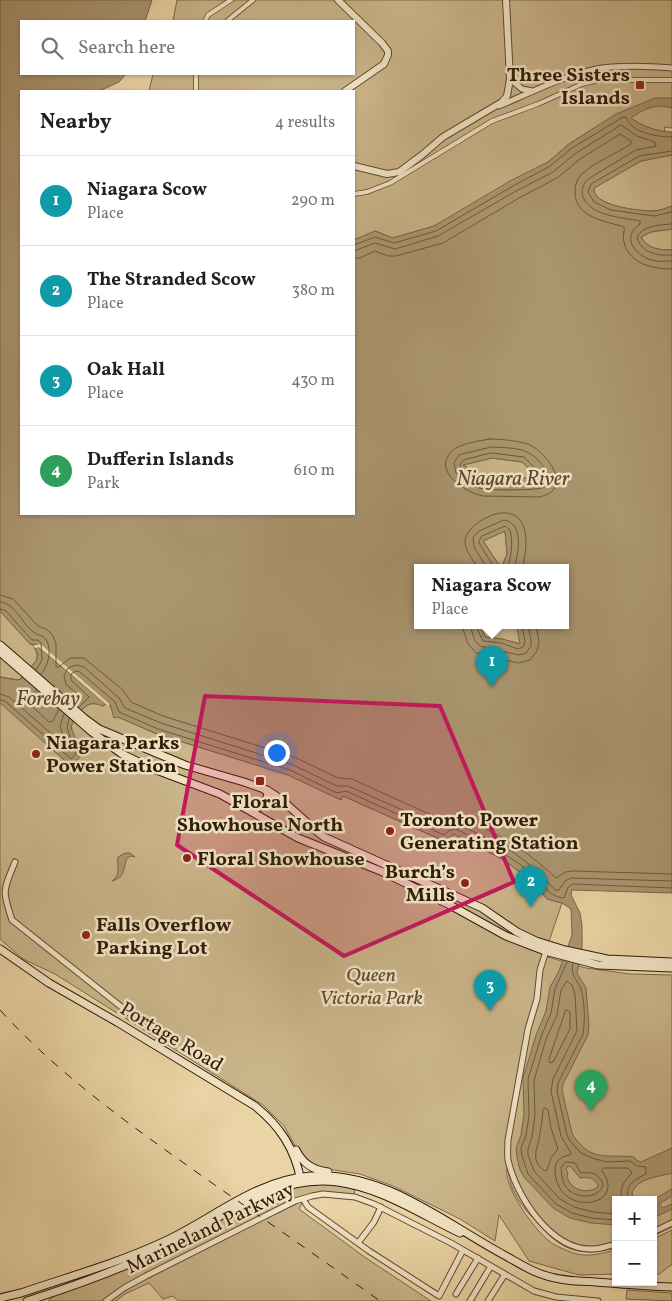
<!DOCTYPE html>
<meta charset="utf-8">
<style>
body{margin:0;font-family:Vollkorn,serif;background:#f6f6f6;color:#202124}
.controls{position:absolute;right:15px;bottom:15px;display:grid;overflow:hidden;border-radius:0px;box-shadow:0 1px 4px #0004}
.controls button{width:45px;height:45px;display:grid;place-items:center;padding:0;border:0;border-bottom:1px solid #e0e0e0;background:#fff;color:#202124;font:25px sans-serif}
.you{position:absolute;left:276px;top:752px;width:18px;height:18px;margin:-12px;border:4px solid #fff;border-radius:50%;background:#1a73e8;box-shadow:0 0 0 8px #1a73e833}
.badge{display:grid;place-items:center;width:32px;height:32px;border-radius:50%;background:#2563eb;color:#fff;font-size:16px;font-weight:700}
.pin{position:absolute;translate:-50% -41px;filter:drop-shadow(0 1px 2px #0008)}
.pin::after{content:'';position:absolute;top:26px;width:18px;height:15px;background:inherit;clip-path:polygon(0 0,100% 0,50% 100%)}
.popup{position:absolute;left:414px;top:564px;width:155px;height:65px;box-sizing:border-box;display:grid;place-content:center;border-radius:0px;background:#fff;filter:drop-shadow(0 1px 4px #0005);font-size:16px;white-space:nowrap;color:#757577}
.popup b{font-size:19px;color:#202124}
.popup::after{content:'';position:absolute;left:50%;top:100%;margin-left:-10px;border:10px solid transparent;border-top-color:#fff}
.list{margin:0;padding:0;list-style:none}
h2{display:flex;justify-content:space-between;align-items:center;height:65px;margin:0;padding:0 20px;font-size:21px}
h2 small{font-size:16px;font-weight:400;color:#757577}
.list li{display:grid;grid-template-columns:32px 1fr auto;gap:15px;align-items:center;box-sizing:border-box;height:90px;padding:0 20px;border-top:1px solid #e0e0e0}
.list b{display:block;font-size:19px;white-space:nowrap}
.list p{margin:0;font-size:16px;white-space:nowrap;color:#757577}
.list em{font-size:16px;font-style:normal;color:#757577}
.icon{flex:none;width:28px;height:28px;fill:none;stroke:currentColor;stroke-width:2;stroke-linecap:round;stroke-linejoin:round}
.map{position:relative;flex:none;width:672px;height:1301px;overflow:hidden}
.search{position:absolute;background:#fff;box-shadow:0 1px 4px #0004;left:20px;top:20px;width:335px;height:55px;display:flex;align-items:center;gap:12px;box-sizing:border-box;padding:0 18px;border-radius:0px;color:#757577;font-size:19px}
.panel{position:absolute;background:#fff;box-shadow:0 1px 4px #0004;left:20px;top:90px;width:335px;height:425px;border-radius:0px}
.map>svg:first-child{display:block}
.green{fill:#cab489;stroke:#7c6848}
.water{fill:#aa956f;stroke:#786545;fill-rule:evenodd}
.pier{fill:#ead3a4}
.lines{fill:none;stroke-linecap:round;stroke-linejoin:round}
.shore{stroke:#6c593b;stroke-width:1}
.pedestrian-casing{stroke:#5c4a2e;stroke-width:5.5}
.minor-casing{stroke:#5c4a2e;stroke-width:7}
.tertiary-casing{stroke:#5c4a2e;stroke-width:8}
.secondary-casing{stroke:#2d1d07;stroke-width:9}
.pedestrian{stroke:#f1e2c4;stroke-width:4}
.minor{stroke:#f1e2c4;stroke-width:5}
.tertiary{stroke:#f1e2c4;stroke-width:6}
.secondary{stroke:#f1e2c4;stroke-width:7}
.rail{stroke:#2d1d07;stroke-width:1;stroke-dasharray:9 9;stroke-linecap:butt}
.marked{fill:#c2185b;fill-opacity:0.2;stroke:#c2185b;stroke-width:4;stroke-linejoin:round}
.poi-dot{fill:#8f2418;stroke:#f1e2c4;stroke-width:2}
.labels{text-anchor:middle;stroke-width:5;stroke-linejoin:round;paint-order:stroke}
.poi-label{font-size:20px;font-weight:bold;fill:#2d1d07;stroke:#f1e2c4;text-anchor:start}
.park-label{font-size:20px;font-style:italic;fill:#5c4a2e;stroke:#f1e2c4}
.street-label{font-size:20px;fill:#2d1d07;stroke:#f1e2c4}
.water-label{font-size:21px;font-style:italic;fill:#59472b;stroke:#f1e2c4}
</style>
<div class="map">
<svg width="672" height="1301" viewBox="0 0 672 1301">
<rect width="100%" height="100%" fill="#ead3a4"/>
<filter id="stains"><feTurbulence type="fractalNoise" baseFrequency=".004" numOctaves="4"/><feColorMatrix values="0 0 0 0 .2 0 0 0 0 .09 0 0 0 0 .02 0 0 0 .5 -.17"/></filter>
<radialGradient id="worn" r=".72"><stop offset=".6" stop-color="#630" stop-opacity="0"/><stop offset="1" stop-color="#630" stop-opacity=".3"/></radialGradient>
<!-- green -->
<path class="green" d="M177 0H672V128L664 127 665 132C652 130 642 125 630 118L598 126 569 144 547 163 434 226 393 238 375 231 354 240V91H149L153 74H354V21H173Z
M672 155V206C666 208 659 211 653 211 639 211 592 206 594 188L641 161Z
M672 229V250C659 250 648 249 641 237L651 232Z
M492 458 522 462 539 479 484 478 463 465Z
M505 531 507 554 501 568 483 541Z
M0 611 30 644 34 646 37 654V660L19 680 0 677Z
M481 626H513L517 627 521 644 502 639 485 637Z
M0 703 81 755 71 727C73 720 83 706 90 704 95 703 98 704 103 706L108 703 118 717 157 734 288 775 341 800 343 796 448 843 452 833 504 860 535 884 547 899 562 903 544 956 586 968 630 974 672 975V1227L653 1236V1200H616V1248C576 1258 560 1249 534 1219 526 1211 518 1201 513 1190 510 1184 509 1175 507 1168 503 1187 534 1229 549 1241 555 1246 566 1250 573 1253 588 1258 602 1253 616 1250V1274L579 1275 529 1261 499 1215 495 1241 460 1219 393 1186 360 1174 314 1167 301 1156 284 1126 263 1105 55 974 23 959 0 939Z
M309 1184H333L355 1188 354 1197 307 1195 299 1209 366 1258 431 1301H178L173 1296 163 1299 149 1283 125 1294 116 1301H48L57 1293 170 1248 248 1204 286 1188Z
M672 1230V1265C664 1268 663 1275 653 1275V1239Z
M627 1290 672 1293V1301L626 1299Z"/>
<!-- water -->
<path class="water" d="M0 0H152L145 21H21V74H126L119 82 99 91H21V514H354V240L375 231 393 238 434 226 510 181 548 162 569 144 616 114 655 98H672V108C656 103 644 109 631 118 644 127 656 131 672 132V155L641 161 594 188C591 206 640 211 653 211 659 211 666 208 672 206V229L651 232 641 237C648 249 659 250 672 250V893L572 890 571 895 580 913 582 926V948L577 973 586 988 589 1026 588 1035 563 1084 562 1090 572 1133C574 1138 578 1141 581 1145 596 1161 615 1154 634 1157L636 1160 641 1162 672 1148V1173C658 1177 637 1178 632 1193L633 1198 636 1200H616V1225L591 1223 570 1218 553 1208 524 1177 520 1170 517 1157 516 1148 521 1135 524 1114 523 1078 536 1035 546 1011 550 987 559 971 572 935 571 909 562 903 547 899 535 884 504 860 453 834 449 843 343 796 341 800 288 775 157 734 118 717 114 718 110 704 42 645 30 644 0 611ZM492 458 522 462 539 478H484L463 465ZM505 531 507 554 502 568H566V626H513L517 628 520 644 502 639 485 637 481 626H418V568H501L483 541ZM570 1166 580 1178C589 1177 593 1177 598 1185L597 1188C584 1194 572 1190 567 1177L568 1173 566 1169 567 1167Z
M38 647 106 704 102 706C98 704 95 703 90 704 83 706 73 720 71 727L81 755 72 767 0 703V677L17 680 21 679 36 661 38 655 35 649Z
M125 853H130L135 857 131 856 127 858C123 868 126 877 112 881 122 874 116 867 118 857Z
M672 1189V1196L659 1204 663 1208 672 1204V1209L653 1218V1200Z"/>
<!-- pier -->
<path class="pier" d="M39 644 42 645 110 704 108 706 40 647 35 648 34 646Z"/>
<g class="lines">
<!-- shore -->
<path class="shore" d="M672 151 639 156 591 184 588 192 594 202 611 210 654 216 672 212
M672 224C660 225 642 225 637 238 642 253 657 256 672 255
M354 245 375 237 394 243 436 231 513 186 550 166 572 148 623 117H626C631 133 658 137 672 137
M354 251 375 243 395 249 438 236 516 191 553 172 576 153 621 125 637 136 655 142 656 146 636 150 588 179C583 184 581 190 583 197 592 217 622 217 640 221V224C621 237 634 254 651 260 658 262 666 261 672 261
M354 258H360L375 251 388 256H396L443 243 519 198 557 178 580 159 620 134 631 141V144C616 154 596 161 582 174 577 179 575 185 575 192 575 218 606 221 624 227 625 231 622 237 624 242 629 264 653 269 672 269
M490 439C500 439 524 441 532 446 550 457 573 490 539 497L483 496C466 493 431 471 452 451 461 443 479 441 490 439Z
M492 447C502 448 517 447 527 452 537 456 557 477 544 487 539 491 490 490 482 489 474 487 461 479 456 473L454 463 459 455Z
M491 453 524 457 541 474 542 480 537 484 484 483 461 469 460 464 464 460Z
M478 568C473 560 465 551 465 541 466 526 493 511 506 513 532 515 527 552 522 568
M487 568 474 547 473 537 479 531 504 520C525 524 518 554 514 568
M495 568 480 545 479 541 482 536 505 526 510 530C513 543 512 555 507 568
M0 595 13 599 38 626 46 629 52 634 56 643V667H59L70 658H84L123 690 131 702 163 716 294 757 338 778 352 779 440 819 451 815 461 817C500 835 524 848 556 878L565 872 573 871 672 874
M0 602C16 603 22 625 35 633 39 636 44 635 47 641 52 652 48 666 41 674
M0 609 6 611 32 640H38L41 643 42 660 36 670
M462 626 468 644 476 653 518 663 530 660 537 651 539 641 536 626
M470 626 475 641 480 646 519 655 526 653 531 646V640L528 626
M476 626 483 641 501 643 518 649 523 647 525 642 522 626
M37 690 26 698 25 700 49 722 53 721 59 709
M0 694 9 697 61 742 64 739 60 726 64 714
M0 700 5 701 71 759 76 754 67 728 69 718
M74 703 79 696 66 684 64 676 68 668 76 665 84 667 119 698 125 708 161 723 291 764 337 786H348L441 827 451 823 458 824 510 850 538 871 555 890H559L565 881 571 878 672 881
M79 707 89 697 71 680V674L76 671 80 672 115 702 119 712 158 729 290 770 337 793 346 791 444 835 450 830 456 829C484 843 513 856 537 878 547 888 548 896 564 898L568 887 573 884 672 888
M567 962 555 989 551 1013 541 1037 528 1079 529 1115 526 1136 521 1148 522 1156 528 1174 556 1204 572 1213 591 1218 616 1220
M573 963C570 977 577 978 581 989 585 1003 585 1020 583 1034L558 1083 557 1091 567 1135 570 1141 581 1153 595 1159 607 1162 630 1161 637 1166 646 1167V1174C635 1179 623 1186 629 1200
M566 1010 570 1012V1029L553 1062 550 1063 549 1060Z
M545 1108 548 1110 551 1128 558 1149 551 1158 547 1170 545 1171C531 1161 536 1152 539 1139 541 1129 542 1120 543 1110Z
M566 1162 575 1163 581 1173C592 1172 598 1173 603 1184 600 1200 574 1199 566 1187 562 1182 562 1175 561 1168Z
M616 1214 593 1212 574 1207 560 1199 534 1171 528 1155V1149L532 1137 535 1115 534 1081 546 1039 557 1015 561 990 567 981 572 985 575 994 577 1031 553 1079 551 1091 561 1136 571 1153 570 1155C562 1156 555 1160 555 1170 556 1219 629 1207 602 1171L603 1168H628L632 1173C624 1181 619 1188 622 1200"/>
<!-- pedestrian casing -->
<g class="pedestrian-casing">
<path id="pedestrian" d="M205 21 208 15 231 0
M227 21 253 0
M196 91V74
M354 194 367 192 390 183 492 121 538 104 582 84 599 80H672"/>
</g>
<!-- minor casing -->
<g class="minor-casing">
<path id="minor" d="M510 79 522 89 532 91
M499 106C532 92 567 74 602 68 625 65 649 66 672 68
M15 862C3 891 2 890 12 920L129 1013 156 1026 161 1032 160 1038 155 1045
M547 948 540 970 537 999 528 1029 508 1140C508 1146 507 1153 508 1160 516 1196 551 1251 593 1249 600 1249 609 1246 616 1244
M303 1199 308 1207 369 1251 439 1296 463 1250
M653 1232 672 1223
M358 1243 374 1222 381 1207
M456 1294 478 1258
M106 1301 124 1288 146 1276 295 1201 312 1196 323 1194 355 1197 374 1204 451 1243 534 1291 556 1297 598 1301
M470 1301 491 1266
M488 1301 505 1274"/>
</g>
<!-- tertiary casing -->
<g class="tertiary-casing">
<path id="tertiary" d="M338 0 382 43 388 51V55L384 64 345 91
M354 166 387 174 399 172 422 155 443 137 502 102 507 96 510 79 506 0"/>
</g>
<!-- secondary casing -->
<g class="secondary-casing">
<path id="secondary" d="M0 645 84 718 99 729 185 765 244 782 267 790 282 800 313 828 324 837 482 908 517 932 536 941 565 950 607 959 672 962
M0 652 92 732 122 754 151 768 220 794 298 838 383 872 450 905 506 936 545 951 598 965 672 968
M247 809C255 811 261 807 266 801L268 793 264 789
M0 949 49 983 117 1022 255 1106C280 1126 295 1149 301 1181
M296 1150C303 1164 313 1170 328 1172
M0 1298 21 1293C68 1277 118 1263 163 1242 212 1220 255 1180 311 1176 383 1171 443 1222 504 1255 517 1262 530 1271 544 1275 561 1281 579 1281 596 1282 622 1284 647 1286 672 1287
M27 1301C71 1287 116 1271 158 1251 215 1224 270 1173 338 1182 382 1188 420 1214 460 1233"/>
</g>
<!-- pedestrian -->
<use href="#pedestrian" class="pedestrian"/>
<!-- minor -->
<use href="#minor" class="minor"/>
<!-- tertiary -->
<use href="#tertiary" class="tertiary"/>
<!-- secondary -->
<use href="#secondary" class="secondary"/>
<!-- rail -->
<path class="rail" d="M0 1010C62 1078 137 1130 212 1183 268 1222 324 1261 380 1301"/>
</g>
<!-- marked area -->
<path class="marked" d="M205 696 440 706 514 882 344 956 177 845Z"/>
<!-- markers -->
<g class="poi-dot">
<rect x="635" y="80" width="10" height="10" rx="2.5"/>
<circle cx="36" cy="754" r="5"/>
<rect x="255" y="776" width="10" height="10" rx="2.5"/>
<circle cx="390" cy="831" r="5"/>
<circle cx="187" cy="858" r="5"/>
<circle cx="465" cy="883" r="5"/>
<circle cx="86" cy="935" r="5"/>
</g>
<g class="labels">
<!-- poi labels -->
<g class="poi-label">
<text x="630" y="81" text-anchor="end">Three Sisters<tspan x="630" dy="23">Islands</tspan></text>
<text x="46" y="749">Niagara Parks<tspan x="46" dy="23">Power Station</tspan></text>
<text x="260" y="808" text-anchor="middle">Floral<tspan x="260" dy="23">Showhouse North</tspan></text>
<text x="400" y="826">Toronto Power<tspan x="400" dy="23">Generating Station</tspan></text>
<text x="197" y="865">Floral Showhouse</text>
<text x="455" y="878" text-anchor="end">Burch’s<tspan x="455" dy="23">Mills</tspan></text>
<text x="96" y="931">Falls Overflow<tspan x="96" dy="23">Parking Lot</tspan></text>
</g>
<!-- park labels -->
<g class="park-label">
<text x="371" y="981">Queen<tspan x="371" dy="23">Victoria Park</tspan></text>
</g>
<!-- street labels -->
<g class="street-label">
<text transform="translate(172 1036) rotate(31)" y="7">Portage Road</text>
<text transform="translate(210 1227) rotate(-26)" y="7">Marineland Parkway</text>
</g>
<!-- water labels -->
<g class="water-label">
<text x="513" y="485">Niagara River</text>
<text x="48" y="705">Forebay</text>
</g>
</g>
<rect width="100%" height="100%" filter="url(#stains)"/>
<rect width="100%" height="100%" fill="url(#worn)"/>
</svg>
<div class="controls">
<button>+</button>
<button>−</button>
</div>
<div class="you"></div>
<div class="pin badge" style="left:492px;top:687px;background:#0f9aa8">1</div>
<div class="popup"><b>Niagara Scow</b>Place</div>
<div class="pin badge" style="left:531px;top:907px;background:#0f9aa8">2</div>
<div class="pin badge" style="left:490px;top:1011px;background:#0f9aa8">3</div>
<div class="pin badge" style="left:591px;top:1111px;background:#2e9e5b">4</div>
<div class="search"><svg class="icon" aria-label="search" viewBox="0 0 24 24"><circle cx="10" cy="10" r="6"/><path d="M15 15l6 6"/></svg>Search here</div>
<section class="panel">
<h2>Nearby<small>4 results</small></h2>
<ul class="list">
<li><span class="badge" style="background:#0f9aa8">1</span><div><b>Niagara Scow</b><p>Place</p></div><em>290 m</em></li>
<li><span class="badge" style="background:#0f9aa8">2</span><div><b>The Stranded Scow</b><p>Place</p></div><em>380 m</em></li>
<li><span class="badge" style="background:#0f9aa8">3</span><div><b>Oak Hall</b><p>Place</p></div><em>430 m</em></li>
<li><span class="badge" style="background:#2e9e5b">4</span><div><b>Dufferin Islands</b><p>Park</p></div><em>610 m</em></li>
</ul>
</section>
</div>
